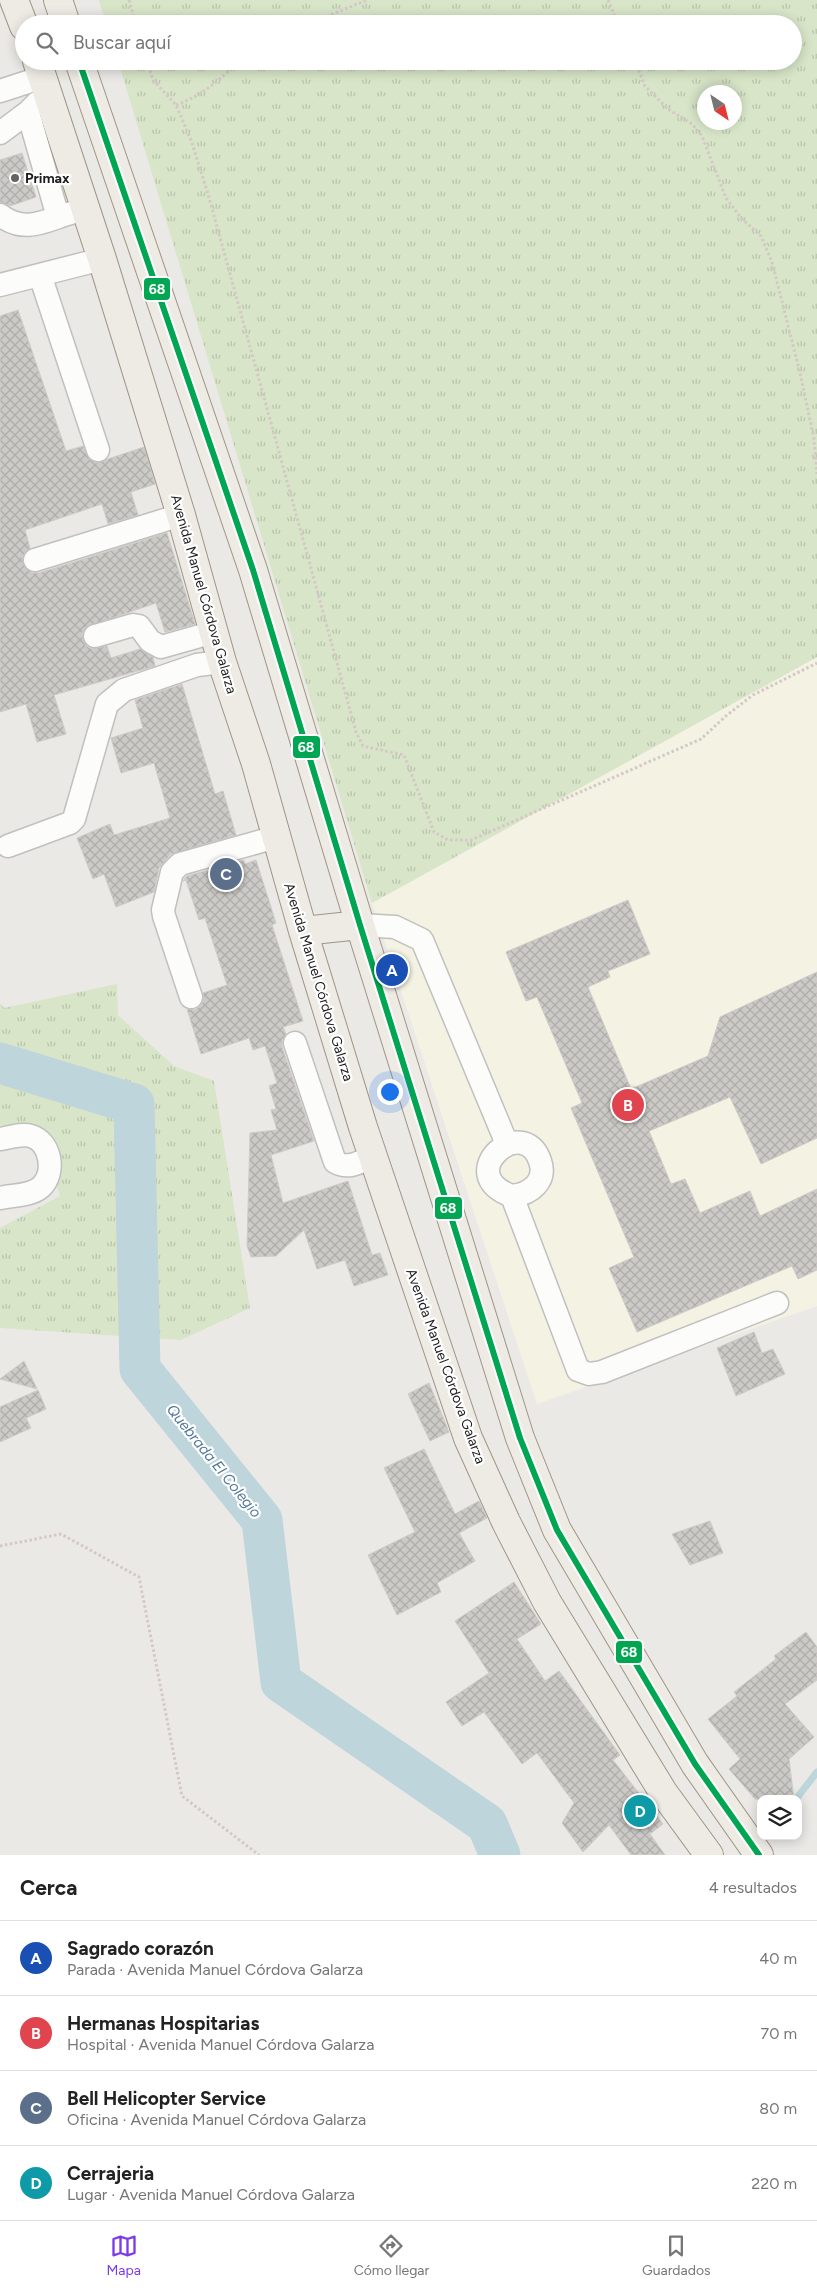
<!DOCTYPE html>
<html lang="es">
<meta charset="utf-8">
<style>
body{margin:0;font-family:Figtree,sans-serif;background:#f6f6f6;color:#222}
.controls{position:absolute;right:15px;bottom:15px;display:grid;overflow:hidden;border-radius:10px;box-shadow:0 2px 12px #0003}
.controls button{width:45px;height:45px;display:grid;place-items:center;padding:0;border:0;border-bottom:1px solid #e0e0e0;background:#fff;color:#222;font:25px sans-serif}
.compass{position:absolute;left:697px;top:85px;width:45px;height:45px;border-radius:50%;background:#fff;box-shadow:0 2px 12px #0003;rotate:145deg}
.you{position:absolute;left:389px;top:1091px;width:18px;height:18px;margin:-12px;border:4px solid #fff;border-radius:50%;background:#1a73e8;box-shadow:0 0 0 8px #1a73e833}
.badge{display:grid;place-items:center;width:32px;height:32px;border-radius:50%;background:#7c3aed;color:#fff;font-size:16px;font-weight:700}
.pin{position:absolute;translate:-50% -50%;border:2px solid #fff;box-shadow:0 1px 5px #0006}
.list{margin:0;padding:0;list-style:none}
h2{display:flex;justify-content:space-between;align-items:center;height:65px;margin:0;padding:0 20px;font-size:21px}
h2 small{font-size:16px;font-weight:400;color:#767676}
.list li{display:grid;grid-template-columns:32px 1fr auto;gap:15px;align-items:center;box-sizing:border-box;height:75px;padding:0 20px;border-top:1px solid #e0e0e0}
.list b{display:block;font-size:19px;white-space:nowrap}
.list p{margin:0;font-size:16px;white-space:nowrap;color:#767676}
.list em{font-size:16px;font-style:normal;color:#767676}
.icon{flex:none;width:28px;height:28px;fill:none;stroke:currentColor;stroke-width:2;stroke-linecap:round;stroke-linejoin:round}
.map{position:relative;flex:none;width:817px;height:1855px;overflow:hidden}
.search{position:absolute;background:#fff;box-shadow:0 2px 12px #0003;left:15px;right:15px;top:15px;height:55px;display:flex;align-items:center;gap:12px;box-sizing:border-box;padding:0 18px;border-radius:28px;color:#767676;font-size:19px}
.sheet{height:365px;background:#fff}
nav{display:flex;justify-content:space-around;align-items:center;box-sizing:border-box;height:70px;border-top:1px solid #e0e0e0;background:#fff;font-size:14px;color:#767676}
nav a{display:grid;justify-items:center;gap:2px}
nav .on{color:#7c3aed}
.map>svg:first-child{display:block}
.education{fill:#f4f2e2}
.grass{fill:url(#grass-tufts);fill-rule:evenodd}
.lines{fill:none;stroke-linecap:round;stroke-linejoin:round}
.stream{stroke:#bdd5db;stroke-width:7}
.river{stroke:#bdd5db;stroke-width:41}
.building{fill:url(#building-cross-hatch);stroke:#cecbc8}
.minor-casing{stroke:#c1c0be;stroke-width:25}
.major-casing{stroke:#9e9586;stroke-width:30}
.path{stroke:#d4c8c7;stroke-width:3;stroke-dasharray:2.5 2.5;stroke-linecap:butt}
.minor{stroke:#fcfcfb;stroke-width:22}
.major{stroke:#eeebe5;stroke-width:28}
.bus-1-casing{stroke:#fff;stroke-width:10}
.bus-1{stroke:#00a651;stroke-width:6}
.poi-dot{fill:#656463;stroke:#fff;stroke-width:2}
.labels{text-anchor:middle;stroke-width:4.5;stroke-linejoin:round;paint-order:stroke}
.poi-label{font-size:14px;font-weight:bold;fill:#1d1d1d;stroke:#fff;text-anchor:start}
.street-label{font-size:14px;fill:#1d1d1d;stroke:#fff}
.water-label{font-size:15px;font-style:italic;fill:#52789a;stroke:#fff}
.line-badge{stroke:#fff;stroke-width:2}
.badge-label{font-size:14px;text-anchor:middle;font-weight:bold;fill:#fff}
</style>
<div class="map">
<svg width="817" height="1855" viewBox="0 0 817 1855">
<defs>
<pattern id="grass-tufts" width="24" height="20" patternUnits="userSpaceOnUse" patternTransform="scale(1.25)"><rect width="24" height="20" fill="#d8e5c8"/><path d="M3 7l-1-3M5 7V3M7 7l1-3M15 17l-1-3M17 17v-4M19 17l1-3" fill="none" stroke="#b9c4ab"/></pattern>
<pattern id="building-cross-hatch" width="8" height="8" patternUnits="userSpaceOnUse" patternTransform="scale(1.25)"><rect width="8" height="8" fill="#cccac7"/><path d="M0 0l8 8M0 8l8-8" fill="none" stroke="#afadaa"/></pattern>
</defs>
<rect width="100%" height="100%" fill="#ebe9e6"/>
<!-- education -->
<path class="education" d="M817 657V1306L537 1404 372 903Z"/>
<!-- grass -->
<path class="grass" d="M99 0H817V657L372 903 118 61H793V24H106ZM704 92H734V122H704Z
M117 984 118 1015 174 1066 214 1081 250 1308 181 1340 0 1328V1228L60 1196 51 1163 17 1131 0 1126V1003L4 1008Z"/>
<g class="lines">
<!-- stream -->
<path class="stream" d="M796 1799 817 1772"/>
<!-- river -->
<path class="river" d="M0 1063 134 1104 140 1369 262 1520 281 1682 487 1824 500 1855"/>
</g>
<!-- building -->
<path class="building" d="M22 153 36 197 10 206 0 202V160Z
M18 310 66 451 83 446 89 459 96 463 144 447 155 484 131 492 138 515 108 524 102 504 25 530 30 548 22 557 23 564 32 573H39L167 533 195 624 165 632 156 603 86 627 82 633 83 640 86 646 92 649 107 646 111 658 140 649 153 657 155 666 54 695 66 734 37 742 26 704 0 712V316Z
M182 684 215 794 223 791 236 835 171 854 159 868 154 892 116 907 104 874 93 879 77 838 110 824 114 835 170 818 154 763 121 773 111 738 143 728 135 700Z
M244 860 245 864 256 860 276 923 272 925 303 1021 283 1027 286 1034 282 1040V1047L314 1141 271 1155 283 1203 348 1181 372 1255 380 1253 388 1275 354 1286 345 1260 317 1269 304 1230 276 1256 251 1257 247 1246 250 1133 277 1130 271 1110 276 1109 269 1086 277 1083 265 1046 253 1050 249 1038 201 1054 187 1009 195 1010 200 1006 204 1000 203 993 227 985 205 918 199 920 186 880 183 881 187 876Z
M628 900 650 954 608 971 610 977 588 987 631 1089 708 1056 720 1017 817 972V1138L761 1164 730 1097 649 1131 671 1184 685 1179 700 1213 750 1191 760 1216 817 1189V1270L798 1279 792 1266 637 1332 609 1268 634 1257 571 1108 582 1103 537 997 526 1001 506 952Z
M754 1332 762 1353 773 1349 785 1374 736 1396 717 1348Z
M24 1361 37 1389 0 1379Z
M429 1383 449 1432 430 1441 408 1394Z
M38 1390 46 1409 26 1418 31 1428 0 1442V1407Z
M424 1449 455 1514 479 1501 487 1518 459 1533 475 1561 437 1583 441 1592 397 1615 368 1555 415 1532 384 1468Z
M710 1521 723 1553 690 1565 672 1534Z
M514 1582 541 1624 517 1639 545 1681 559 1671 620 1755 613 1760 663 1824 650 1834 665 1855H631L609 1825 583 1852 562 1823 574 1803 537 1753 522 1764 484 1712 462 1726 446 1702 489 1673 455 1621Z
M806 1632 817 1647V1680L785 1704 814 1737 789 1759 794 1799H755L729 1769 740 1759 708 1719 737 1696 734 1692 776 1659 774 1656Z"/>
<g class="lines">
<!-- minor casing -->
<g class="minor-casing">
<path id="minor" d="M0 91 43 77
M28 112 58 217
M0 133 28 112 37 103
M0 215C25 234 44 221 71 213
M40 275 98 450
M0 285 102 259
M35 560 181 515
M95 636 133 625 139 626 150 641 161 647 214 632
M8 846 70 823 74 819 107 704 124 690 197 665 222 662
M360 925 395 927 422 940 507 1144
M191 997 164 916 163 910 172 872 180 864 276 837
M295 1043 335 1162C349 1170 360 1162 373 1156
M0 1139C9 1138 21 1133 31 1136 51 1142 56 1173 41 1187 31 1196 13 1195 0 1198
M512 1196C531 1194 547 1181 540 1161 524 1112 451 1174 512 1196L578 1370 589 1374 602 1372 777 1303"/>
</g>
<!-- major casing -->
<g class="major-casing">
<path id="major" d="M14 0 24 26
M58 0 66 24
M37 61 102 259 181 515 222 662 256 764 303 931 363 1127 468 1438 506 1522 547 1602 663 1792 709 1855
M79 61 253 570 360 925 520 1438 557 1530 695 1764 759 1855
M303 931 360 925"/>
</g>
<!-- path -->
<path class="path" d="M129 0 136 24
M608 0 618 24
M308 24 367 0
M147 61 153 80 176 105 191 140 208 194 356 732 363 746 404 755 434 832 448 840H471L701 739 727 715 753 695 817 663
M635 61 645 86 668 109 692 124 702 136 726 198 741 218 761 236 772 262 800 373 814 439 817 474
M176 105C202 96 219 80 240 61
M0 1546 61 1534 139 1577 182 1796 259 1855"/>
<!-- minor -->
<use href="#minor" class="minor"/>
<!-- major -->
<use href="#major" class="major"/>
<!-- bus-1 casing -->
<g class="bus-1-casing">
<path id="bus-1" d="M79 61 253 570 360 925 520 1438 557 1530 695 1764 759 1855"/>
</g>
<!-- bus-1 -->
<use href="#bus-1" class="bus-1"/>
</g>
<!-- markers -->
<circle class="poi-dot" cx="15" cy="178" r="5"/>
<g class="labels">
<!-- poi labels -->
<g class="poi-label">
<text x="25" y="183">Primax</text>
</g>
<!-- street labels -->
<g class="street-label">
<text transform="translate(204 594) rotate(74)" y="5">Avenida Manuel Córdova Galarza</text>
<text transform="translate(319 982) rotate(73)" y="5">Avenida Manuel Córdova Galarza</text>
<text transform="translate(446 1366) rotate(70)" y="5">Avenida Manuel Córdova Galarza</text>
</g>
<!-- water labels -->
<g class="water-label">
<text transform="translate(214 1461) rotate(51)" y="5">Quebrada El Colegio</text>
</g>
</g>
<g class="line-badge">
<rect x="143" y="277" width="28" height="24" rx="5" fill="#00a651"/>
<rect x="292" y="735" width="29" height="24" rx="5" fill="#00a651"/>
<rect x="434" y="1196" width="29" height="24" rx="5" fill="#00a651"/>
<rect x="615" y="1640" width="28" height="24" rx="5" fill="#00a651"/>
</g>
<g class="badge-label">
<text x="157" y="294">68</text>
<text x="306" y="752">68</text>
<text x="448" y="1213">68</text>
<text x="629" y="1657">68</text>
</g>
</svg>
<div class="controls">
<button><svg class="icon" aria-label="layers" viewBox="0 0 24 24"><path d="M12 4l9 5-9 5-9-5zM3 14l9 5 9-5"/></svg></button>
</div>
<svg class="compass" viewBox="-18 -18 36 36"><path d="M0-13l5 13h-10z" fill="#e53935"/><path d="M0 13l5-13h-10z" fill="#767676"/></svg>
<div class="you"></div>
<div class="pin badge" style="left:392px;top:970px;background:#1a4fb4">A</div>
<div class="pin badge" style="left:628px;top:1105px;background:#e0444e">B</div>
<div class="pin badge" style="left:226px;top:874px;background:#5c6f8a">C</div>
<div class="pin badge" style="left:640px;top:1811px;background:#0f9aa8">D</div>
<div class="search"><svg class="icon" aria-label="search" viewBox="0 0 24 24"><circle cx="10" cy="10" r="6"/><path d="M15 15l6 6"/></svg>Buscar aquí</div>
</div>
<section class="sheet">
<h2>Cerca<small>4 resultados</small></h2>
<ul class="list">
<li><span class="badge" style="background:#1a4fb4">A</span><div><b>Sagrado corazón</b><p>Parada · Avenida Manuel Córdova Galarza</p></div><em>40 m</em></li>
<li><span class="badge" style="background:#e0444e">B</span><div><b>Hermanas Hospitarias</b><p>Hospital · Avenida Manuel Córdova Galarza</p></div><em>70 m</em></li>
<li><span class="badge" style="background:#5c6f8a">C</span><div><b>Bell Helicopter Service</b><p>Oficina · Avenida Manuel Córdova Galarza</p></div><em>80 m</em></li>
<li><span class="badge" style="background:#0f9aa8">D</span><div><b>Cerrajeria</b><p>Lugar · Avenida Manuel Córdova Galarza</p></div><em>220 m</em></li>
</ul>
</section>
<nav>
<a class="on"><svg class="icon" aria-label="map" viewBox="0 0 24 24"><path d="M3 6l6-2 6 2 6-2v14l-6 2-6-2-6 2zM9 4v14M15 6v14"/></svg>Mapa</a>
<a><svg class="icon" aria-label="directions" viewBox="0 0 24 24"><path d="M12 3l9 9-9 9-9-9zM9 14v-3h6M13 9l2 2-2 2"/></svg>Cómo llegar</a>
<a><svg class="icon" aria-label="saved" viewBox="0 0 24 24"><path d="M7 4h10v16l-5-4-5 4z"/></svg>Guardados</a>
</nav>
